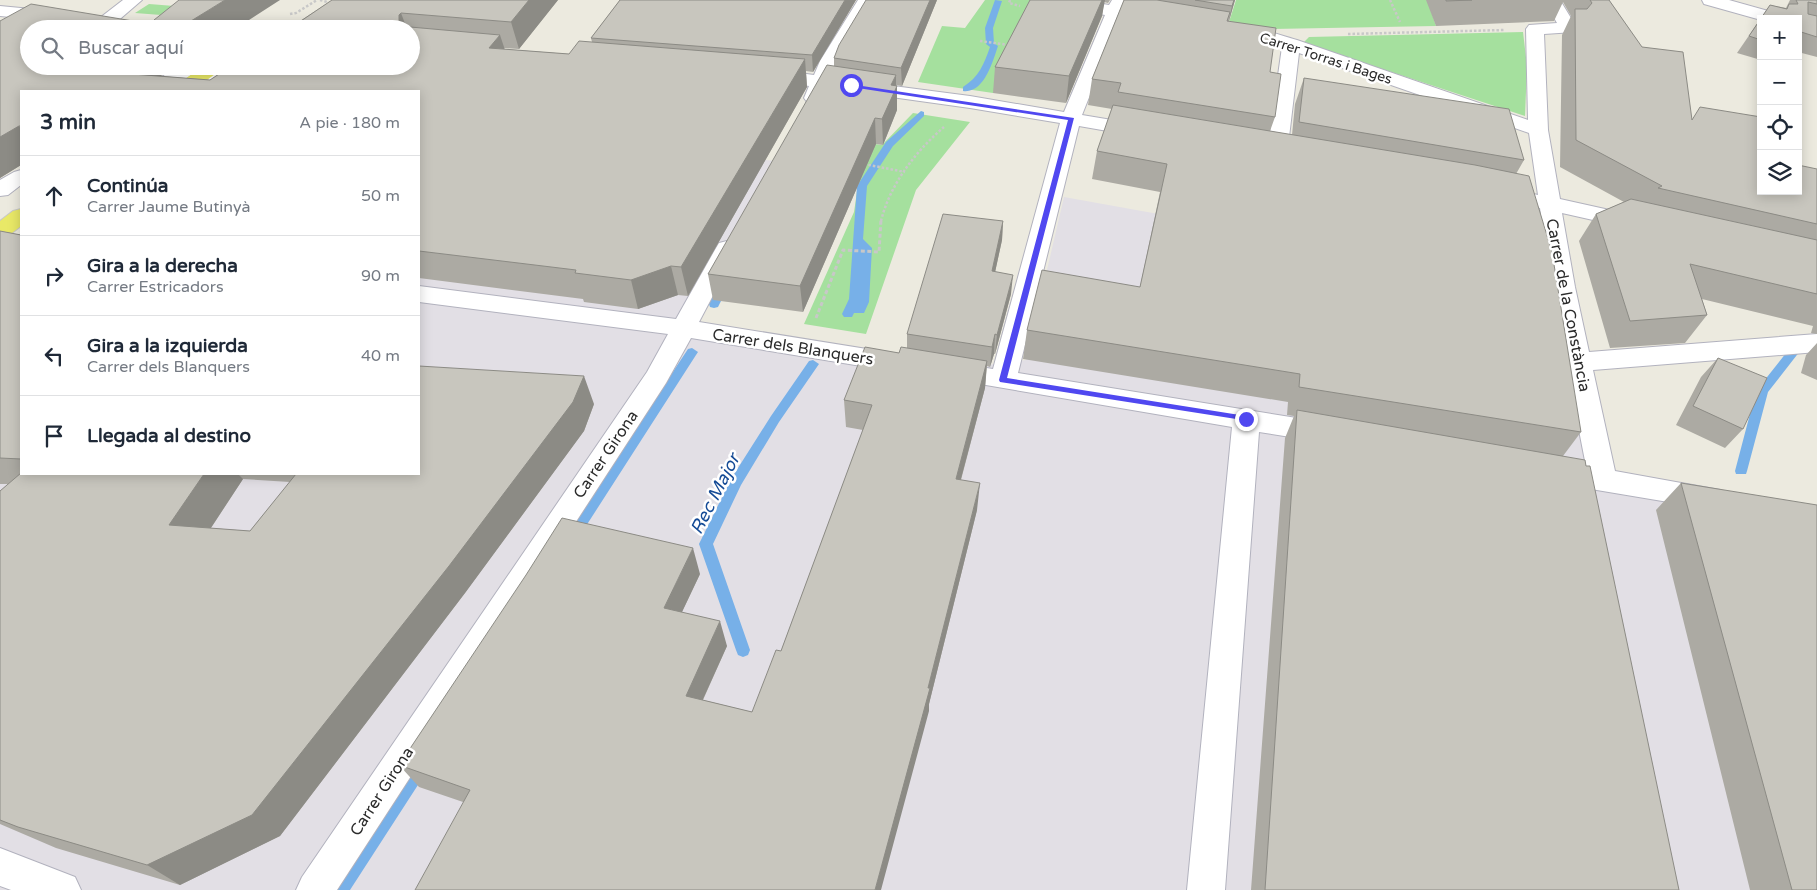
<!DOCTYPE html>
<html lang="es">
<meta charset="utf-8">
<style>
body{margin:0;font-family:"Varela Round",sans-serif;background:#f2f2f3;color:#1f2937}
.controls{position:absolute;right:15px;top:15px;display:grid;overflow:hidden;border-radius:0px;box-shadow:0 2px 12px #0003}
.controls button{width:45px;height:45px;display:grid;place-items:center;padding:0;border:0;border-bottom:1px solid #e0e1e3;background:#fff;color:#1f2937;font:25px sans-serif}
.stop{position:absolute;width:15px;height:15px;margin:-11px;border:4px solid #5048f0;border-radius:50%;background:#fff}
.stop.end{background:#5048f0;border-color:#fff;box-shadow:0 1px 5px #0008}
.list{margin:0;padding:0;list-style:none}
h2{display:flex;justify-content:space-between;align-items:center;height:65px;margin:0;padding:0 20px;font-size:21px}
h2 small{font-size:16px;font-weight:400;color:#747a83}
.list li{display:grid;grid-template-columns:32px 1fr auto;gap:15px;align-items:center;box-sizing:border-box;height:80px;padding:0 20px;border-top:1px solid #e0e1e3}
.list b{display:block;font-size:19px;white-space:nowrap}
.list p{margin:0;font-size:16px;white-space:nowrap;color:#747a83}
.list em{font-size:16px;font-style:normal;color:#747a83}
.icon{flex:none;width:28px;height:28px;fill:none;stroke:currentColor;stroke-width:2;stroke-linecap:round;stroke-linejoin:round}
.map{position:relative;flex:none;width:1817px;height:890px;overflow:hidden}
.search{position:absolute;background:#fff;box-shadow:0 2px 12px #0003;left:20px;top:20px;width:400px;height:55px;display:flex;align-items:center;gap:12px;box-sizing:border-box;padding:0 18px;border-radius:28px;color:#747a83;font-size:19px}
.panel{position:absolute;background:#fff;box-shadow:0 2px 12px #0003;left:20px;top:90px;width:400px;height:385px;border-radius:0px}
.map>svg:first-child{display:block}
.industrial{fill:#e2dfe5}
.green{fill:#a5e09e}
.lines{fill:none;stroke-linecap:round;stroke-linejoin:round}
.stream{fill:#77b0e8;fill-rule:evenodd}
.minor-casing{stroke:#b2b2be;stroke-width:2}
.major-casing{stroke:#c8c8c8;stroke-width:2}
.path-far1{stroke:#c8c8c8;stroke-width:2.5;stroke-dasharray:2.5 2;stroke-linecap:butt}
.path{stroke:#c8c8c8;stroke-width:3;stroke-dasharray:4 2.5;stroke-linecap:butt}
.minor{fill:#fff;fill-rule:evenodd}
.major{fill:#e9e967;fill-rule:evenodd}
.wall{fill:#acaaa3;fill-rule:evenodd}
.shaded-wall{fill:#8c8b85}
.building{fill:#c8c6be;stroke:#8c8b85}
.route{fill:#5048f0}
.labels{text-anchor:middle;stroke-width:5;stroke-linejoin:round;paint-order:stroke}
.far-street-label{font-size:14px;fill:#2b2b2b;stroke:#fff}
.street-label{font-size:16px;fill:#2b2b2b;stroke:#fff}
.water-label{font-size:18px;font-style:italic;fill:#154b96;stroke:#fff}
</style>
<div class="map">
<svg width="1817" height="890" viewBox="0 0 1817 890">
<rect width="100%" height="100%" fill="#eceadf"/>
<!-- industrial -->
<path class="industrial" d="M419 126 776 161 690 323 964 368 1026 360 1064 197 1563 287 1603 480 1817 518V890H0V248L21 233V474H419Z"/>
<!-- green -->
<path class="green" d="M985 0H1031L1037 8 993 93 918 82 942 26 965 28Z
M1236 0H1467L1431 11 1436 26 1272 29 1229 22Z
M149 4 187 7 174 16 135 13Z
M1523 32 1527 66 1525 116 1303 43 1309 37Z
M913 113 970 122 916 190 866 334 804 324 854 212 858 185 810 135 882 145Z"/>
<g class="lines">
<!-- stream -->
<path class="stream" d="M995 0 1002 1 993 28 994 43 998 46C993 61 984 94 963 91V87C979 77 984 64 990 47L986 44 985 28Z
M921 111 924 112V116L893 146 867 186 863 239 872 248 869 302 864 313H854L852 317H844L842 314 849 299 857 186 886 142Z
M724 282 729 285 718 307 714 308 710 307 709 304 720 283Z
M1794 347 1800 351 1768 392 1747 471 1746 474H1736L1735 471 1756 391 1790 348Z
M692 348 698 352 696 355 577 540 572 541 567 540 565 536 567 532 688 349Z
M813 360 819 364 779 422 741 485 713 544 750 650 748 655 743 657 738 655 736 650 699 544 731 479 771 416 809 361Z
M421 758 427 761 429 766 427 771 350 890H331L415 761Z"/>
<!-- minor casing -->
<g class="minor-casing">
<path id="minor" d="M123 0H142L113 25 107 26 101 25 98 21 101 17Z
M858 0H874L838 61 832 78 970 96 1064 112 1105 15 1048 5 1042 4 1040 0H1078L1109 5 1112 0H1128L1125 8 1162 14 1165 18 1162 22 1156 23 1121 17 1082 115 1142 125 1149 127 1152 131 1149 135 1142 137 1079 126 1018 373 1328 423 1338 426 1342 433 1338 440 1328 443 1259 432 1225 890H1187L1232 427 939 377 935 371 939 365 948 362 993 369 1060 123 970 108 827 88 821 102 814 104 807 102 804 98 809 86 762 79 760 75 762 71 769 69 814 75 820 61Z
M1544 0H1560L1577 28 1574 32 1544 34 1548 130 1560 199 1641 217 1644 222 1641 227 1633 229 1562 213 1575 287 1589 352 1817 334V352L1593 370 1615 471 1720 490 1724 498 1720 506 1710 509 1555 483 1545 480 1541 472 1545 464 1555 461 1586 466 1551 287 1540 208 1492 198 1489 193 1492 188 1500 187 1538 195 1529 133 1299 53 1287 154 1284 158 1277 160 1270 158 1267 154 1282 47 1232 36 1229 32 1232 28C1250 24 1279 35 1297 40L1528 120 1526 29 1529 25 1557 23Z
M1702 0H1729L1783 15 1785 19 1761 20 1704 4Z
M0 6 52 11 58 12 61 16 58 20 52 21 0 16Z
M179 66H201L199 70 166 91H144L146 87Z
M215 66H237L204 91H183L185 87Z
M21 170V185L8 195 0 196V180L14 172Z
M727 241 735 243 738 248 699 322 898 354 907 357 911 363 907 369 898 372 691 338 666 383 337 890H296L302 877 647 372 668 334 419 302V286L676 319 716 248 719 243Z
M0 848 75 877 81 890H11L0 886Z"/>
</g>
<!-- major casing -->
<g class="major-casing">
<path id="major" d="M204 66H226L192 91H171L173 87Z
M21 209V226L8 236 0 238V221L13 211Z"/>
</g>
<!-- path-far1 -->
<path class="path-far1" d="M320 0 331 3
M1010 0 1009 3 1020 6
M1390 0 1400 22
M290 14 296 13 317 0
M1348 34 1504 30
M980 41 1009 45
M864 164 905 172
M881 221C890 184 916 151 944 127"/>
<!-- path -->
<path class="path" d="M816 318 843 250 879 252 881 220"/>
<!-- minor -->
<use href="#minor" class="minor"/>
<!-- major -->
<use href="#major" class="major"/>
</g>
<!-- wall -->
<path class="wall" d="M280 0 29 66H176L161 76 210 80 332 0H558L519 49 504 48V49L569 54 592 42 591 38 620 0H856L813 72 806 71 807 87 688 296 678 295 638 309 584 302 583 299 419 278V91H21V165L0 178V21L156 25 154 20Z
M937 0 902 86 896 85 897 86V110L883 145 876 144 803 312 713 300 708 274 834 66V58Z
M1030 0H1110L1108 3 1104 2 1102 16 1066 103 993 93 995 67Z
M1124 0H1235L1229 21 1270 72 1275 117 1270 131 1292 135 1295 104 1304 78 1524 160 1516 174 1581 432 1563 456 1679 890H1251L1285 438 1294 416 1287 415 1288 402 1023 359 1027 330 1140 287 1160 192 1092 179 1097 151 1112 109 1088 105 1092 79Z
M1426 0H1609L1692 120 1761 191 1817 169V334L1811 333 1813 326 1702 299 1707 315 1685 343 1610 348 1579 241 1596 214 1624 202 1560 167 1562 35 1571 16 1563 2 1554 21 1436 26Z
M1790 0H1817V57L1798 52V19H1761V60L1737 53 1770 5 1786 8Z
M1003 221 1002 240 995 272 1011 294 995 354H994L990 367 987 366 985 388 961 480 977 510 929 704V711L463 802 419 787 399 765 700 574 682 612 727 646 703 700 752 712 781 651 863 430 846 427 844 400 899 353 907 348V334Z
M0 231 21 235V474H419L594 404 584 431 465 593 280 836 180 885 56 848 0 824V491L8 484H0ZM243 479 290 482 250 531 211 528Z
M1817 343V380L1801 373 1806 355Z
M1718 358 1743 429 1725 448 1676 425 1701 377Z
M1681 483 1817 890H1750L1656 510Z"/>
<!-- shaded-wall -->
<path class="shaded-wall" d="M225 0H280L235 29H178Z
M529 0H558L519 49 511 22Z
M845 0H856L813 72 812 55Z
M930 0H937L902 86 901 68Z
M1102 0H1105L1102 16 1066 103 1069 76Z
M1234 0H1235L1228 24 1232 6Z
M401 13 407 29 399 26V15Z
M500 35 509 62 489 48Z
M805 59 807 87 688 296 681 267Z
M116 66H176L137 91 106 72Z
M896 75V88L897 86V110L883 145 882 119 891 85Z
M875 118 876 144 803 312 800 286Z
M19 126 21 129V165L0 178V137Z
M1003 221 1002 240 991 291 992 271Z
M671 266 678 295 638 309 631 280Z
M1013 275 1011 294 995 354 997 335Z
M995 334 994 354 990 367 992 347Z
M987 361 985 388 954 505 956 479Z
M584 376 594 404 584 431 465 593 280 836 180 885 147 865Z
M204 474H238L243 479 195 552 169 525Z
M980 483 977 510 929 704V711L881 890H875L928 688Z
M693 548 700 574 672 633 664 608Z
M720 621 727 646 694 719 686 696Z"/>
<!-- building -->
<path class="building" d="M179 0H225L178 29H29V66H116L106 72 210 80 231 66H411V29H289L332 0H529L511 22 401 13 399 15V26L500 35 489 48 569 54 579 41 805 59 681 267 671 266 631 280 575 273 576 270 419 251V91H21V126H19L0 137V21L31 4 157 25 154 20Z
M620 0H845L812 55 591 38Z
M866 0H930L901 68 834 58 839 45Z
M1030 0H1102L1069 76 995 67Z
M1124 0H1157L1230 12 1227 21 1276 28 1270 72 1281 74 1275 117 1118 92 1121 83 1092 79Z
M1195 0H1234L1232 6Z
M1446 0H1472L1446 1Z
M1590 0H1609L1642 47 1683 52 1692 120 1700 107 1761 117V191H1798V165L1817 169V224L1658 188 1662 186 1576 140 1575 9H1587L1592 3Z
M1796 0H1817V4L1808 2V14L1817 16V37L1798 31V19H1761V40L1749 36 1770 5 1787 9 1789 4H1798Z
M827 65 896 75 891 85 897 86 882 119 875 118 800 286 708 274Z
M1304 78 1509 109 1524 160 1299 122Z
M1113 105 1475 165 1529 176 1552 252 1581 432 1299 387 1300 374 1027 330 1042 270 1140 287 1167 164 1097 151Z
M1631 199 1817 240V294L1690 264 1707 315 1630 321 1596 214Z
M943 214 1003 221 992 271 1013 275 997 335 995 334 992 347 907 334Z
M0 231 21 235V459L0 458Z
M865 347 899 353 901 347 987 361 956 479 980 483 928 688H930L875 890H415L470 790 399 765 526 575 562 518 693 548 664 608 720 621 686 696 752 712 776 650 781 651 872 405 844 400Z
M1718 358 1767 378 1743 429 1693 406Z
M419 366 584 376 573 402 449 566 252 815 147 865 18 827 0 820V491L21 473 204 474 169 525 250 531 296 474H419Z
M1297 410 1585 460 1586 466H1590L1679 890H1265Z
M1681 483 1817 505V890H1792Z"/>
<!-- route -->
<path class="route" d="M849 84 1074 118 1007 378 1246 416 1250 419 1249 421 1000 382 999 380 1068 120 851 87Z"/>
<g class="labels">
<!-- far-street labels -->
<g class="far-street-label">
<text transform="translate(1326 58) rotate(18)" y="5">Carrer Torras i Bages</text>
</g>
<!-- street labels -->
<g class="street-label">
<text transform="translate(1569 305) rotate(79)" y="6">Carrer de la Constància</text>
<text transform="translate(793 346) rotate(9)" y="6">Carrer dels Blanquers</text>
<text transform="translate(605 454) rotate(-56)" y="6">Carrer Girona</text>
<text transform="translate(381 791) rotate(-57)" y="6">Carrer Girona</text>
</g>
<!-- water labels -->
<g class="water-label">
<text transform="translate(715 494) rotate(-63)" y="6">Rec Major</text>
</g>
</g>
</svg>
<div class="controls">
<button>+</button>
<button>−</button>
<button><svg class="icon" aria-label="locate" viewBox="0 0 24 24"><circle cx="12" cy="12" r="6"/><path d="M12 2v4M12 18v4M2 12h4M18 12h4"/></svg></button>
<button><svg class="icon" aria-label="layers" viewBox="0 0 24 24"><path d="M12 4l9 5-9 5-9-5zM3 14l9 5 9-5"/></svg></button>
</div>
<div class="stop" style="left:851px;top:85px"></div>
<div class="stop end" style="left:1246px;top:419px"></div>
<div class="search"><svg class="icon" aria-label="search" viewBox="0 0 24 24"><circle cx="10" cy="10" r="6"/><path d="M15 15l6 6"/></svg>Buscar aquí</div>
<section class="panel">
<h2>3 min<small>A pie · 180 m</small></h2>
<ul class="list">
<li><svg class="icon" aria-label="ahead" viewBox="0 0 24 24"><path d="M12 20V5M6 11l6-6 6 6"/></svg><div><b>Continúa</b><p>Carrer Jaume Butinyà</p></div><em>50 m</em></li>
<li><svg class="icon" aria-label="right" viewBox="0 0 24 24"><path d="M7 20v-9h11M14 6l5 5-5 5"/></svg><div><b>Gira a la derecha</b><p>Carrer Estricadors</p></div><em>90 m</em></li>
<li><svg class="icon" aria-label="left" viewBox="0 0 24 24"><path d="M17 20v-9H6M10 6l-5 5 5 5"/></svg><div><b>Gira a la izquierda</b><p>Carrer dels Blanquers</p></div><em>40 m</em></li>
<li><svg class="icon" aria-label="arrive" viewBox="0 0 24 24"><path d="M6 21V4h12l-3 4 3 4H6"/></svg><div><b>Llegada al destino</b></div></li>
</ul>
</section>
</div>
